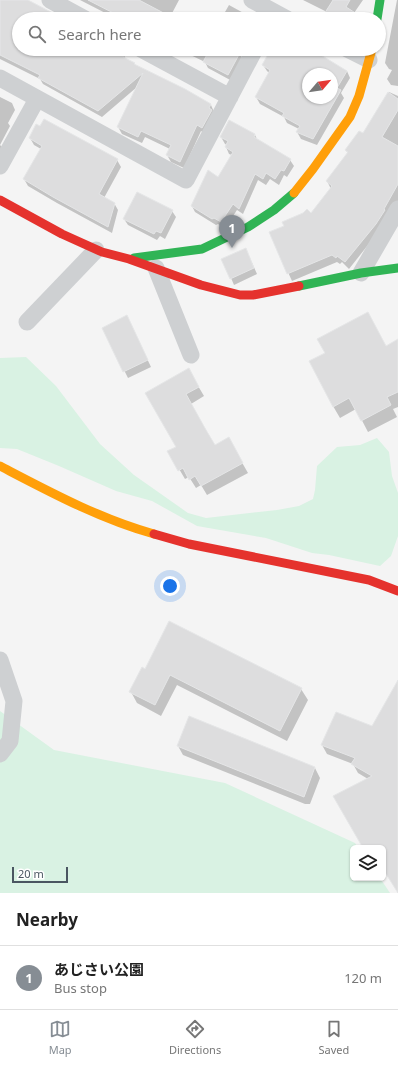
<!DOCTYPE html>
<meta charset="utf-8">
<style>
body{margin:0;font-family:"Noto Sans","Noto Sans JP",sans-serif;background:#f6f6f6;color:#222}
.controls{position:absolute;right:12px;bottom:12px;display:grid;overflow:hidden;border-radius:6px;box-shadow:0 1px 3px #0004}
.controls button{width:36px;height:36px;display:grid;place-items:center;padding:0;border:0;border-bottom:1px solid #e0e0e0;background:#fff;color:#222;font:20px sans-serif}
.compass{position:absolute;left:302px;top:68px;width:36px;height:36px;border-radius:50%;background:#fff;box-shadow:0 1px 3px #0004;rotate:61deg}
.scale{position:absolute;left:12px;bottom:10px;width:56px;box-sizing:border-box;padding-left:4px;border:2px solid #4a5661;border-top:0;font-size:11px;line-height:14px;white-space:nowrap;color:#4a5661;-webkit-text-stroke:3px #fff;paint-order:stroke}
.you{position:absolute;left:170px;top:586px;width:14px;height:14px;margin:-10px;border:3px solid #fff;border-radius:50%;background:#1a73e8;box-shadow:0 0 0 6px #1a73e833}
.badge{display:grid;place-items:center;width:26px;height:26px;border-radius:50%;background:#868d94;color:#fff;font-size:13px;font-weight:700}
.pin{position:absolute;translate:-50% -33px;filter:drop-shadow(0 1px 2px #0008)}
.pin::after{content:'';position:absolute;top:21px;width:14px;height:12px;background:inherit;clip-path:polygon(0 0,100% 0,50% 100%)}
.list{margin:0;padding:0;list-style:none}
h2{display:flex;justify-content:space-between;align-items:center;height:52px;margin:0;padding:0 16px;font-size:17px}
h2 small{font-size:13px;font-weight:400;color:#767676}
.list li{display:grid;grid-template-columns:26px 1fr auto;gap:12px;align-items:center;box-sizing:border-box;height:64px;padding:0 16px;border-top:1px solid #e0e0e0}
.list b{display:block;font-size:15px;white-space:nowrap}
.list p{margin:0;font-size:13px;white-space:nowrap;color:#767676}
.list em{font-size:13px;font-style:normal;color:#767676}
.icon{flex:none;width:22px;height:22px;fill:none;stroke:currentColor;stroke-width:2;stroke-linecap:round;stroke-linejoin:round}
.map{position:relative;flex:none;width:398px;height:893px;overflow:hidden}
.search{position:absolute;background:#fff;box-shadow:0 1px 3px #0004;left:12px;right:12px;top:12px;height:44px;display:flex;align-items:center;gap:10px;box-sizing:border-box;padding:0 14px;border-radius:22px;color:#767676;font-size:15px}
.sheet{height:116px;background:#fff}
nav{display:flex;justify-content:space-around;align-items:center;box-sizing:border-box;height:56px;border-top:1px solid #e0e0e0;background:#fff;font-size:11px;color:#767676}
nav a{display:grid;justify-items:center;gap:2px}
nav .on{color:#868d94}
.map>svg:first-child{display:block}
.green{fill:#d9f2e3}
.shadow{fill:#0003;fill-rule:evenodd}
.building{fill:#ddddde;stroke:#e5e6e7;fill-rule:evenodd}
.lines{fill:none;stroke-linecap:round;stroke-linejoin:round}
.street{stroke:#ced0d2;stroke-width:17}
.fast{stroke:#30b455;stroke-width:9}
.slow{stroke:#ff9f0a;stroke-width:9}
.jam{stroke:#e5322d;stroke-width:9}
</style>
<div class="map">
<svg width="398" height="893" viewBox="0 0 398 893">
<rect width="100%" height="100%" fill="#f4f4f4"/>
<!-- green -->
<path class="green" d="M26 357 56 386 100 444 134 475 188 513 206 518 277 510 299 506 313 499 315 490 317 466 337 447 360 445 377 438 389 452 392 476 398 493V536L391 556 380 566 329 555 312 553 266 538 197 526 152 501 116 491 59 466 17 449 0 448V358Z
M0 711 54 750 225 783 355 843 358 848H353V878H380L390 893H0Z"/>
<!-- shadow -->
<path class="shadow" d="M0 0H21L61 19H19V49H112L124 55 126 60 134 64 136 66 184 90 211 105 214 112 206 134 201 131 184 168 171 162 167 155 170 149 145 137 142 143 122 134 118 127 137 87 102 117 43 84 40 79 0 59Z
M80 0H179L169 19H117Z
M303 0H363L354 13 359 19H327V12Z
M397 0H398V86L391 85 387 79 392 70 389 69 385 63Z
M229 5 249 16 251 19H221Z
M167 49H245L241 56 243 60 232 81 208 68 205 62 180 50 178 54Z
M272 49H295L347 71 350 78 341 93 344 98 317 145 301 139 297 132 299 129 287 123 284 117 260 104 256 97 269 73 267 71 263 65ZM308 74H332V98H308Z
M389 92 398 96V207L349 269 342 262 340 264 337 262 292 281 270 233 311 215 331 189 327 181 348 154 346 150 363 135Z
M0 97 12 103 15 110 8 123 10 126 0 145 2 147 0 150Z
M255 135 258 141 290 160 294 166 287 177 284 175 279 185 270 179 266 185 258 180 243 214 237 210 225 228 218 224 216 225 195 212 192 206 219 178 232 155 229 154 226 147 227 145 225 144 221 137Z
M30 138 117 160 121 167 104 198 114 203 118 210 112 233 57 203 28 186 24 179 41 149 34 145Z
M172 211 176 217 165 239 160 236 157 240 128 225 124 219Z
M249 256 257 274 234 285 231 278Z
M368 313 386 347 398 341V407L393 409 397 417 368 432 356 409 340 418 333 406 326 354Z
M130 323 151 367 128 378 103 328Z
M188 369 204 396 191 404 215 446 228 438 248 473 207 495 201 485 196 488 189 477 185 479 169 452 177 447Z
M142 669 301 689 308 700 287 741 177 685 161 716 137 703 131 692Z
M398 693V892L383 868V848H364L368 779 358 773 353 764 327 754 322 745 373 728Z
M189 718 315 768 320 778 310 804H305L183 755 178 746Z"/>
<!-- building -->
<path class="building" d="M0 0H28L64 19H19V49H35L49 56 53 49H114L124 54 123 57 135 63 134 64 185 89 211 104 209 108 212 110 202 128 197 125 180 162 166 155 171 145 141 131 138 137 117 127 143 73 98 111 38 78 40 75 0 55Z
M88 0H139L175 19H125Z
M333 0H350L346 7 365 19H321Z
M210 49H242L228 75 203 62Z
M271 49H311L347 71 337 88 341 90 313 139 296 132 300 126 282 116 284 113 255 97 270 70 262 65ZM308 74H332V98H308Z
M388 92 398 99V110L382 137 398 146V184L384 209 385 210 376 224 345 262 337 256 336 258 332 255 287 274 269 232 284 226 282 222 303 213 307 209 311 213 332 186 326 181 348 152 345 150 359 131 363 133Z
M44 119 118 159 99 194 115 203 108 227 53 197 23 179 42 146 29 138 36 124 40 126Z
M229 120 255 134 254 137 291 159 284 171 281 170 275 179 266 173 263 179 255 174 239 209 233 204 221 222 214 218 212 219 191 206 208 170 218 177 233 152 225 147 228 141 220 137Z
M137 192 173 210 161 233 156 231 154 234 123 219Z
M246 248 254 268 230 279 221 259Z
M368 312 386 346 398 339V392L387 397 391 405 361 421 349 398 333 407 309 361 325 353 317 339Z
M127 315 148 360 123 372 102 328Z
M189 368 199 387 186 394 206 430 215 445 229 437 243 463 201 486 195 476 189 480 183 468 178 471 167 451 176 447 145 393Z
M169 621 302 688 280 731 170 675 155 705 129 692 142 667 145 669Z
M398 680V893L383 869V848H363L333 796 372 776 351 764 355 758 321 745 336 712 372 726Z
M189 716 315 767 304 797 177 746Z"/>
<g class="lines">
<!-- street -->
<path class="street" d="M50 0 85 19
M252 0 287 19
M141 49 230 97
M347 49 369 60
M0 78 186 180 255 49
M0 166 37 99
M156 268 191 355
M361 273 398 209
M27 322 96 250
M0 660 14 701 10 741 0 754"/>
<!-- fast -->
<path class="fast" d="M377 19 380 0
M134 258 202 249 248 227 274 210 294 193
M299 286 361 273 398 268"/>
<!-- slow -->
<path class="slow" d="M294 193 313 169 350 117 359 96 372 49
M0 466C50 492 100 519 154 534"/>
<!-- jam -->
<path class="jam" d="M0 200 62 234 102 252 129 259 201 285 240 295H253L299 286
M154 534 189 544 369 580 398 591"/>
</g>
</svg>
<div class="controls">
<button><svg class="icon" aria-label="layers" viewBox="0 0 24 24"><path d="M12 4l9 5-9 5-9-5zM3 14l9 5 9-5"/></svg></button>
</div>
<svg class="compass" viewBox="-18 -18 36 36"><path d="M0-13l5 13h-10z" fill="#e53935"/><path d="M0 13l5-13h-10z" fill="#767676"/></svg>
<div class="scale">20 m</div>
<div class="you"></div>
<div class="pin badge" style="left:232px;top:248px">1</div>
<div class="search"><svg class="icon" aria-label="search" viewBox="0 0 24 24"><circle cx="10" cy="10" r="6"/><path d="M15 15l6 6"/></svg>Search here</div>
</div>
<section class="sheet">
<h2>Nearby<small></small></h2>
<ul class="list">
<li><span class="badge">1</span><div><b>あじさい公園</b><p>Bus stop</p></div><em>120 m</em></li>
</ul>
</section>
<nav>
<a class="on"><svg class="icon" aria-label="map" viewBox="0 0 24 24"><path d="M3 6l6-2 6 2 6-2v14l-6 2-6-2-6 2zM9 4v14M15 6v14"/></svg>Map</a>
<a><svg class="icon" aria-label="directions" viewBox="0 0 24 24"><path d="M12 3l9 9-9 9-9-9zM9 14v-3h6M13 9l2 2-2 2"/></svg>Directions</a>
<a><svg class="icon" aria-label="saved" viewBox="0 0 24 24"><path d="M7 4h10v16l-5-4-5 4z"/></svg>Saved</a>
</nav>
